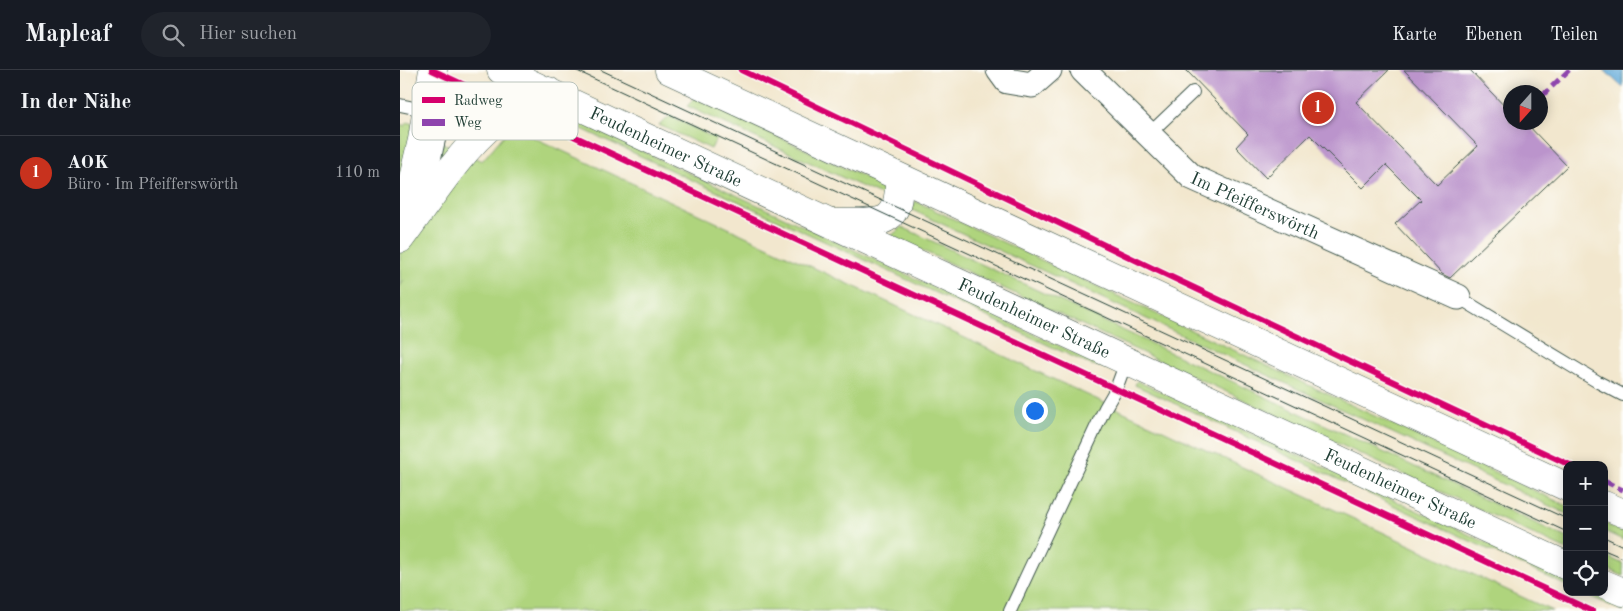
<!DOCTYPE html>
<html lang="de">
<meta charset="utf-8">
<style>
body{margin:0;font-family:"Old Standard TT",serif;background:#20242c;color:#f1f3f6}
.controls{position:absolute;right:15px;bottom:15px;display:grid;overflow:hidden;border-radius:10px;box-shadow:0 2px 12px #0003}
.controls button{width:45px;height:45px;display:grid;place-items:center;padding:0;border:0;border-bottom:1px solid #363941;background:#171b24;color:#f1f3f6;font:25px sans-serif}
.compass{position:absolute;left:1103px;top:15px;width:45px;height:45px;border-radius:50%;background:#171b24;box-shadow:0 2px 12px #0003;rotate:201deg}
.you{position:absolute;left:634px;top:340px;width:18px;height:18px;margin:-12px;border:4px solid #fff;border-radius:50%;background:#1a73e8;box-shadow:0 0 0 8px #1a73e833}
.badge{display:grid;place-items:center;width:32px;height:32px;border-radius:50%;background:#c8321e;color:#fff;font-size:16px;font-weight:700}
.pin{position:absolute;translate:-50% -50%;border:2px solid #fff;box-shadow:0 1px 5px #0006}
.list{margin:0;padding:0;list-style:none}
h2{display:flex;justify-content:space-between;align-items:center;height:65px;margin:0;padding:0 20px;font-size:21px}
h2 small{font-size:16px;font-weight:400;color:#9ea1a6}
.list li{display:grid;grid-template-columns:32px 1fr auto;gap:15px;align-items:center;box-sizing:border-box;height:75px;padding:0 20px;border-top:1px solid #363941}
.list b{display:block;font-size:19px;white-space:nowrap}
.list p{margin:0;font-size:16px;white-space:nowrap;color:#9ea1a6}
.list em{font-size:16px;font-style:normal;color:#9ea1a6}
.icon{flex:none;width:28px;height:28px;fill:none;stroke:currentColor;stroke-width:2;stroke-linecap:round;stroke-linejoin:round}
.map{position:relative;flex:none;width:1223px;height:541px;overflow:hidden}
header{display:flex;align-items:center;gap:30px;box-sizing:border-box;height:70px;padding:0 25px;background:#171b24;border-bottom:1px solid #363941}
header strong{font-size:24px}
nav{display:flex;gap:28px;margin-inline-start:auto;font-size:18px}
.search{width:350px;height:45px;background:#20242c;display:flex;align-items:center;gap:12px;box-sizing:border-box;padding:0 18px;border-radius:28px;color:#9ea1a6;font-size:19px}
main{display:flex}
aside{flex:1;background:#171b24}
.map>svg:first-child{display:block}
.green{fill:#afd47d;stroke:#678858}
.water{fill:#63abda;stroke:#417487}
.building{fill:#bb94cc}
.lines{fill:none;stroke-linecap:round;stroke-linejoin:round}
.service-casing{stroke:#3f564b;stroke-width:14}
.minor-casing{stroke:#3f564b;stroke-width:27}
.tertiary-casing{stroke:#3f564b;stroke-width:29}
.secondary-casing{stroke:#3f564b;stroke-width:29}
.service{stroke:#fff;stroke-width:12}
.minor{stroke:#fff;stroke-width:25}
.tertiary{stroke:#fff;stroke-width:28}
.secondary{stroke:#fff;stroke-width:28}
.tram{stroke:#1f3d34;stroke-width:1}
.quiet{stroke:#8e44ad;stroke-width:5;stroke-dasharray:10 5;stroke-linecap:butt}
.cycleway-casing{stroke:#fdfcf7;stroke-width:9}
.cycleway{stroke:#d6006c;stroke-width:6}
.labels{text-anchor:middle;stroke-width:4.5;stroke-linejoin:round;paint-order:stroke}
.street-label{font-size:18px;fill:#1f3d34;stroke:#fdfcf7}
.key{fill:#fdfcf7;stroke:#bac3bc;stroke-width:1}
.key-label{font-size:14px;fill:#1f3d34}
</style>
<header>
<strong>Mapleaf</strong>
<div class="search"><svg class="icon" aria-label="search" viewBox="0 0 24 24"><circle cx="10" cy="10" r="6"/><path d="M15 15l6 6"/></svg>Hier suchen</div>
<nav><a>Karte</a><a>Ebenen</a><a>Teilen</a></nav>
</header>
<main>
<aside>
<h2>In der Nähe<small></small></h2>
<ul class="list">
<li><span class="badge">1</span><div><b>AOK</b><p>Büro · Im Pfeifferswörth</p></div><em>110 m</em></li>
</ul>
</aside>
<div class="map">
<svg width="1223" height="541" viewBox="0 0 1223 541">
<rect width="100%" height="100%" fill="#fdfcf7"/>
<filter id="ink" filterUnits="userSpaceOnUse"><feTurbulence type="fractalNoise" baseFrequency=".02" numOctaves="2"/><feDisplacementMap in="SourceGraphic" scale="10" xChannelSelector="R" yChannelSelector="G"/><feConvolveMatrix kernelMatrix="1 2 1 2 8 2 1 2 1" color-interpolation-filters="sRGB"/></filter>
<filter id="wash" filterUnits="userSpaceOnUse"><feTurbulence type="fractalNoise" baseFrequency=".0096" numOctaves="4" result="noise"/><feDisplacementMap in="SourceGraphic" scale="20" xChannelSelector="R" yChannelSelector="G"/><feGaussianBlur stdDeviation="1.12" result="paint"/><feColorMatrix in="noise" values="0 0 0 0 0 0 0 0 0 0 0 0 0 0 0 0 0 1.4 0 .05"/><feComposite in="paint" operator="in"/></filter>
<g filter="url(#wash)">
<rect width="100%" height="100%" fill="#f2e7ce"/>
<!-- green -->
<path class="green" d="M295 28 490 119 489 129 287 36Z
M156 41 707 298 691 295 154 46Z
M270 46 316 69 311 79 259 55Z
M8 52 13 54 12 59 82 91 111 57 1152 541H0V217L4 210 0 216V54L5 56Z
M515 131 1167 436V444L512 140Z
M502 157 1167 468V480L491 166Z
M737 311 1167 510V516L735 315Z
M1204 453 1223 462V470L1204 461Z
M1204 485 1223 494V506L1204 497Z
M1180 522H1192L1223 537V541Z"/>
<!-- water -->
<path class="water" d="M1204 0H1223V18Z"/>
<g id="blocks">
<!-- building -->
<path class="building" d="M786 0H989L956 32 1037 115 1078 76 1004 0H1070L1110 42V52H1125L1167 96 1050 208 1042 204 995 154 1021 130 986 95 963 118 910 65 866 108 836 77 848 64Z"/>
</g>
</g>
<g filter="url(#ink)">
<use href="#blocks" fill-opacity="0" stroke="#3f564b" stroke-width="1"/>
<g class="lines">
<!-- service casing -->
<g class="service-casing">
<path id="service" d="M0 35 38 43 43 52 35 88 22 121
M750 63 793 22
M1058 227 1198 312 1223 325
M610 541 705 338 716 319 726 292"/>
</g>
<!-- minor casing -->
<g class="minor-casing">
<g id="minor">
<path d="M599 0 607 11 632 15 649 0"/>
<path id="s1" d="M683 0 792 107 1058 227"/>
</g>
</g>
<!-- tertiary casing -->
<g class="tertiary-casing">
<path id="tertiary" d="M1 160 22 70 33 0
M0 169C28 132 60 80 95 52 111 39 130 31 148 21"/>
</g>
<!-- secondary casing -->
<g class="secondary-casing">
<g id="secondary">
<path id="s2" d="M101 0 1167 496"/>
<path d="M269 0 1167 417"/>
<path d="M434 153C476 151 500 162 499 108"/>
<path d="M1204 435 1223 443"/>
<path d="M1204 514 1223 522"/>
</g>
</g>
<!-- service -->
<use href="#service" class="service"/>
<!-- minor -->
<use href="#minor" class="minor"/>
<!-- tertiary -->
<use href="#tertiary" class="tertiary"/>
<!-- secondary -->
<use href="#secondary" class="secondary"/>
<!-- tram -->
<path class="tram" d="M175 0 1167 462
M201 0 1167 449
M1204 467 1223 476
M1204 480 1223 488"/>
<!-- quiet -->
<path class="quiet" d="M1141 27 1169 0
M1204 411 1223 420"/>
<!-- cycleway casing -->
<g class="cycleway-casing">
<path id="cycleway" d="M32 0 1192 541
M341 0 752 198 1170 395"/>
</g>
<!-- cycleway -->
<use href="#cycleway" class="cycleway"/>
</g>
</g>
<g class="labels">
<!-- street labels -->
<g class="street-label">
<text dy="6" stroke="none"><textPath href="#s2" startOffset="182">Feudenheimer Straße</textPath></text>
<text dy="6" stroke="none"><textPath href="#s1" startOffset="222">Im Pfeifferswörth</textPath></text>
<text dy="6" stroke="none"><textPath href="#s2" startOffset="588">Feudenheimer Straße</textPath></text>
<text dy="6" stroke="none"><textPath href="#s2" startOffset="992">Feudenheimer Straße</textPath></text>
</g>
</g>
<!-- legend -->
<rect x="12" y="12" width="166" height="58" rx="8" class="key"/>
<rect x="22" y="27" width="23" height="6" fill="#d6006c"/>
<rect x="22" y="49" width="23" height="7" fill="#8e44ad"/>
<g class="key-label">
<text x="54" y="35">Radweg</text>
<text x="54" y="57">Weg</text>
</g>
</svg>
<div class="controls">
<button>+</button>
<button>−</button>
<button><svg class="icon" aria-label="locate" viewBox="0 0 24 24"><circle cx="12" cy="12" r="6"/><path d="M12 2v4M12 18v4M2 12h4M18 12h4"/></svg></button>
</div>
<svg class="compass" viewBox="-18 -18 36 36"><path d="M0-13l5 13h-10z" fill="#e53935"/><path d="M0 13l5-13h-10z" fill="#9ea1a6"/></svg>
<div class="you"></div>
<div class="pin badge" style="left:918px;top:38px">1</div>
</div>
</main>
